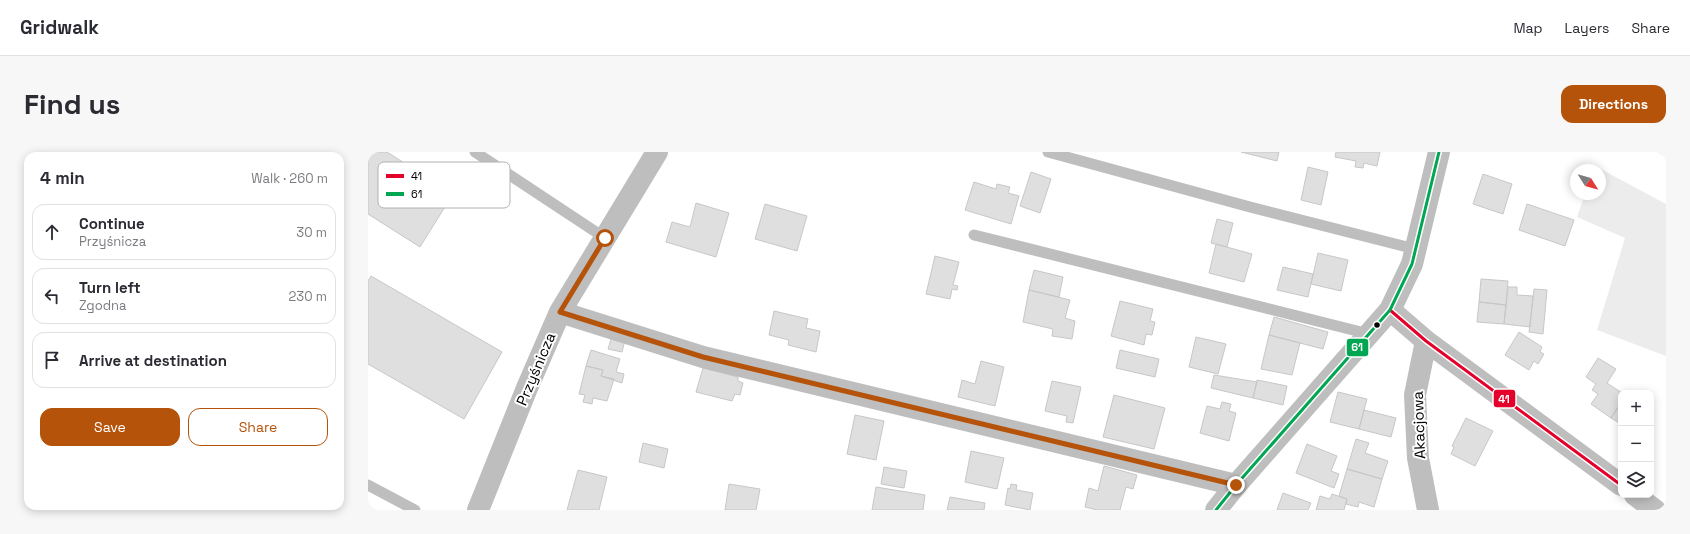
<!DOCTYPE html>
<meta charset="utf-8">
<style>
body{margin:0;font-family:"Space Grotesk",sans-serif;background:#f7f7f7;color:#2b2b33}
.controls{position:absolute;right:12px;bottom:12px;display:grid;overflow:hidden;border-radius:8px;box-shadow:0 2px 10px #0003}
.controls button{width:36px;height:36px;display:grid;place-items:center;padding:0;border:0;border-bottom:1px solid #e1e1e2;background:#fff;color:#2b2b33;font:20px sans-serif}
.compass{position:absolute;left:1202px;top:12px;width:36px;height:36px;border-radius:50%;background:#fff;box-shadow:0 2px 10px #0003;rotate:127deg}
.stop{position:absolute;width:12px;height:12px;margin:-9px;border:3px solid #b45309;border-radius:50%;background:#fff}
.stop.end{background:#b45309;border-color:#fff;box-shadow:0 1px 4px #0008}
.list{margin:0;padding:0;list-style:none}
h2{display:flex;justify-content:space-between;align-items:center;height:52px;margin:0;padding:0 16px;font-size:17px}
h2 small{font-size:13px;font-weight:400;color:#7c7c81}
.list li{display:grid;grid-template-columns:26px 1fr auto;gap:12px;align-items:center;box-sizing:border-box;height:56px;margin:0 8px 8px;padding:0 8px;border:1px solid #e1e1e2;border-radius:12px}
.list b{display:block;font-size:15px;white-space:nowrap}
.list p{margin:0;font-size:13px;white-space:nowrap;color:#7c7c81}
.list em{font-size:13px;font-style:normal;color:#7c7c81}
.actions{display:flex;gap:8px;padding:12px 16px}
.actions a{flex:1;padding:9px 0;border:1px solid #b45309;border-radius:12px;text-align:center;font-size:14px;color:#b45309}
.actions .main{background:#b45309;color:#fff}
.icon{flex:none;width:22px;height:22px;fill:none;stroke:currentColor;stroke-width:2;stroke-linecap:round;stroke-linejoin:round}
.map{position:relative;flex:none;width:1298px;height:358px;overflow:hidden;border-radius:12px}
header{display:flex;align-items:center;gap:24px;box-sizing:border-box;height:56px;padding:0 20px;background:#fff;border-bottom:1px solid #e1e1e2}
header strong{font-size:19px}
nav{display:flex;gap:22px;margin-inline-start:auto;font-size:14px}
.intro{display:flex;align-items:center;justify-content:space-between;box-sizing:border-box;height:96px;padding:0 24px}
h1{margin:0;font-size:28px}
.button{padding:10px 18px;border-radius:12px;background:#b45309;color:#fff;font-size:14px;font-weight:700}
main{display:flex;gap:24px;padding:0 24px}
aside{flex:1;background:#fff;border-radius:12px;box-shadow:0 2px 10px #0003}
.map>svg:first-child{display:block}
.green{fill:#ececec}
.building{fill:#dfdfdf;stroke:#c7c7c7}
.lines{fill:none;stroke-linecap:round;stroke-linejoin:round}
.service{stroke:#bebebe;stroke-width:11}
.minor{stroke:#bebebe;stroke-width:22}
.tertiary{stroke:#bebebe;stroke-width:22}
.bus-1-casing{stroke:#fff;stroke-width:6}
.bus-2-casing{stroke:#fff;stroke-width:6}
.bus-1{stroke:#e4002b;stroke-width:3}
.bus-2{stroke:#00a651;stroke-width:3}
.route{stroke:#b45309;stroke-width:5}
.bus-dot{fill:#000;stroke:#fff;stroke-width:1.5}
.labels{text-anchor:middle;stroke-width:4;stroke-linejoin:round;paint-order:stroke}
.street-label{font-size:15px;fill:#000;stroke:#fff}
.key{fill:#fff;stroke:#b2b2b2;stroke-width:1}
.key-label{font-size:11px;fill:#000}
.line-badge{stroke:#fff;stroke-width:1.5}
.badge-label{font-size:11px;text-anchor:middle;font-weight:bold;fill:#fff}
</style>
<header>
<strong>Gridwalk</strong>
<nav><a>Map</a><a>Layers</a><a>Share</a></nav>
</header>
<div class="intro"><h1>Find us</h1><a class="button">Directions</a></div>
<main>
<aside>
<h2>4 min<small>Walk · 260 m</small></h2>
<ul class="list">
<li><svg class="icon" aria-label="ahead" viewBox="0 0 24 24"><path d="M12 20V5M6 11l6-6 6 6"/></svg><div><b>Continue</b><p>Przyśnicza</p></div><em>30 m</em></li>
<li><svg class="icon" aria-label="left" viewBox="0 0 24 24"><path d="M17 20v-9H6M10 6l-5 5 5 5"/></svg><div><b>Turn left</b><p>Zgodna</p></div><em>230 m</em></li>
<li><svg class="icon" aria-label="arrive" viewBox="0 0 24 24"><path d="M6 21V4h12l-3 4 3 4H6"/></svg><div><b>Arrive at destination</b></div></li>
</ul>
<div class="actions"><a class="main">Save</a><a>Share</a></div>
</aside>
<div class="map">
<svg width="1298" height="358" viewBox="0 0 1298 358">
<rect width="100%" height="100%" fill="#fff"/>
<!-- green -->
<path class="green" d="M1227 14 1298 52V204L1229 178 1257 86 1209 65 1217 42H1232V18H1226Z"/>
<!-- building -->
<path class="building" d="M0 0H19L85 42 52 95 0 62Z
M873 0H911L909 9Z
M968 0H1012L1009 14 996 11 995 16 987 15 988 9 967 5Z
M1290 0H1298V4Z
M940 15 960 20 953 53 933 48Z
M663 20 683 27 672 61 652 54Z
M1115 22 1144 32 1135 62 1105 52Z
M606 30 628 37 629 32 642 35 640 41 651 44 643 72 597 58Z
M328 51 361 61 348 105 298 90 304 70 322 75Z
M397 52 439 64 429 99 387 87Z
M1159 52 1206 68 1197 94 1151 78Z
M849 67 865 71 859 95 843 91Z
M848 92 884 102 876 130 841 121Z
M950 101 980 108 973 139 943 132Z
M567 104 591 110 585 133 590 134 589 138 584 137 582 147 558 142Z
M915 115 945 122 940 145 909 138Z
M666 118 695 125 691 145 661 138Z
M3 124 134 200 96 267 0 212V129Z
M1113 127 1140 129 1138 153 1111 150Z
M1140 135H1149V143L1165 144 1162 175 1136 172Z
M1166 137 1179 138 1175 182 1161 180Z
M661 138 702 148 697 166 707 169 704 187 684 184 685 177 655 170Z
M752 149 785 157 782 169 787 170 784 183 778 182 776 193 743 184Z
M1111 150 1138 153 1136 172 1109 170Z
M406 159 440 167 438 176 452 179 448 200 420 193 421 188 401 183Z
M906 165 960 180 955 197 901 183Z
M1151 180 1174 195 1172 200 1176 202 1170 212 1166 209 1161 218 1137 203Z
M901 183 932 191 924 223 893 217Z
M244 184 257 188 254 200 240 197Z
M828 185 858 192 850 222 821 215Z
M223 198 252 207 248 220 256 222 254 231 233 224 235 218 218 214Z
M752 198 791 207 787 225 748 216Z
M1230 206 1248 217 1239 231 1254 241 1253 251 1243 266 1223 252 1230 242 1224 238 1228 232 1218 225Z
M613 209 636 215 627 254 590 245 594 228 607 232Z
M218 214 235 218 233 224 246 227 239 249 225 246 224 252 215 250 217 243 211 242Z
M335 216 370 225V229L375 231 372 243 367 242 364 249 328 240Z
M846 223 889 230 885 246 843 236Z
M889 228 919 234 915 253 885 246Z
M684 229 713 235 705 271 698 270 699 264 677 259Z
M970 240 999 247 991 277 962 270Z
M746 243 797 256 786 297 735 285Z
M854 250 863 252 861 259 868 261 861 289 832 281 839 254 852 257Z
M1253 251V272L1243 266Z
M996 258 1028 266 1023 285 991 277Z
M487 263 516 269 508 308 479 302Z
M1098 266 1125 279 1107 314 1083 302 1086 295 1084 294Z
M988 287 1001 291 997 301 1020 309 1014 327 979 317Z
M275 291 300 297 296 316 271 310Z
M939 292 969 304 963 319 971 322 966 336 928 321Z
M603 299 636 306 629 337 597 330Z
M736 314 769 323 765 337 758 335 752 358H729L717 355 721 336 730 339Z
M516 315 539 319 536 336 513 332Z
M979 317 1014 327 1006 355 991 350 990 355 978 352 979 347 971 344Z
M210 318 239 325 231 358H199Z
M361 332 392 337 388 358H357Z
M643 332 649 333 648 338 665 341 662 358 637 353 640 336 642 337Z
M508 335 557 343 555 358H504Z
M915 341 943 351 940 358H909Z
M964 342 979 347 976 358H948L952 344 962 347Z
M582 345 617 351 616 358H579Z"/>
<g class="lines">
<!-- service -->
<path class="service" d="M107 0 237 86
M680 0 882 55 1047 97
M606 83 1001 182
M0 333 47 358"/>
<!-- minor -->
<path class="minor" d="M1022 158 1058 189 1253 333
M192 160 335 205 868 333
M1058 189 1047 243 1050 306 1060 358
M1267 343 1287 358
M110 358 159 236 192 160 289 0"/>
<!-- tertiary -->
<path class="tertiary" d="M848 358 868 333 1022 158 1044 112 1071 0"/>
<!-- bus-1 casing -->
<g class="bus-1-casing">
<path id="bus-1" d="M1022 158 1058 189 1253 333"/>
</g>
<!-- bus-2 casing -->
<g class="bus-2-casing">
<path id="bus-2" d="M848 358 868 333 1022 158 1044 112 1071 0"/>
</g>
<!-- bus-1 -->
<use href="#bus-1" class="bus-1"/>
<!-- bus-2 -->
<use href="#bus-2" class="bus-2"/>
</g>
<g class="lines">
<!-- route -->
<path class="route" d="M237 86 192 160 335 205 868 333"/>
</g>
<!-- markers -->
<circle class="bus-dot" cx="1009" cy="173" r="3.5"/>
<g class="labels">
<!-- street labels -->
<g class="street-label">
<text transform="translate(168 217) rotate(-67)" y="5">Przyśnicza</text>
<text transform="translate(1051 273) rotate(-92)" y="5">Akacjowa</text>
</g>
</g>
<!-- legend -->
<rect x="10" y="10" width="132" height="46" rx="6" class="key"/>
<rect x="18" y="22" width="18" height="4" fill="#e4002b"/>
<rect x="18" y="40" width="18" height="4" fill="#00a651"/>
<g class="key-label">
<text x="43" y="28">41</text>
<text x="43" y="46">61</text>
</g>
<g class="line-badge">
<rect x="978" y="186" width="23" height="19" rx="4" fill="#00a651"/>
<rect x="1125" y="237" width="23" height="19" rx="4" fill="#e4002b"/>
</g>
<g class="badge-label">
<text x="989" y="199">61</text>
<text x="1136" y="251">41</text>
</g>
</svg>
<div class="controls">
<button>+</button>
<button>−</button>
<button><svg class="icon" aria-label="layers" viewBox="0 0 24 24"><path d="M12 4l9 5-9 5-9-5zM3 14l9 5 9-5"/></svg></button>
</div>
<svg class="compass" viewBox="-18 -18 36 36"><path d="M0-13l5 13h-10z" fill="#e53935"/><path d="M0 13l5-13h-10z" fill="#7c7c81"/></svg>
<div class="stop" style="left:237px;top:86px"></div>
<div class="stop end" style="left:868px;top:333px"></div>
</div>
</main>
